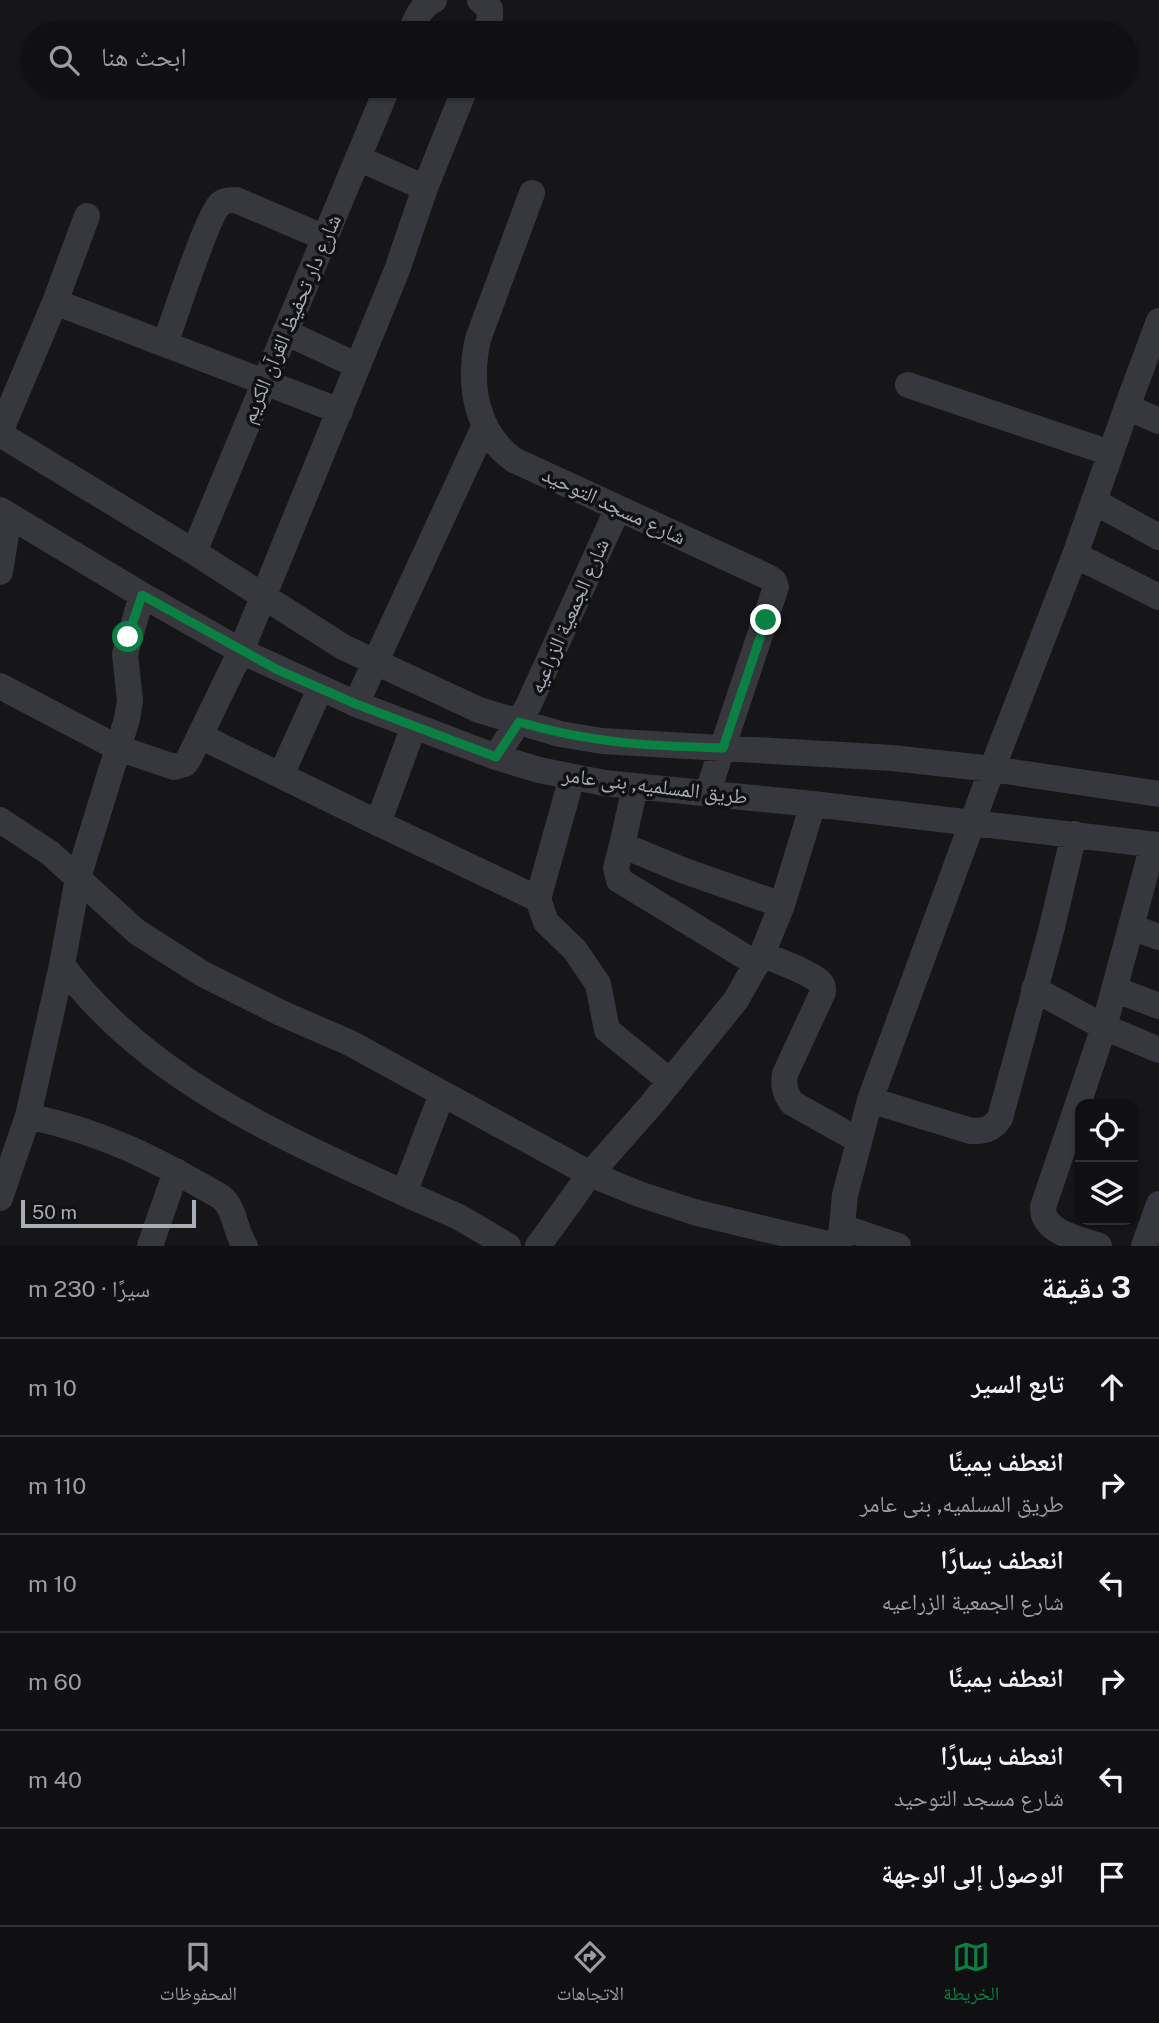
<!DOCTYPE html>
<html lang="ar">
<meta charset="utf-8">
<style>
body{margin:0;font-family:"Public Sans","Noto Naskh Arabic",sans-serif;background:#1e1e20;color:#f1f3f6;direction:rtl}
.controls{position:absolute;right:21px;bottom:21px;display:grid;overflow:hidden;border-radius:14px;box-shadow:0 2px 5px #0004}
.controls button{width:63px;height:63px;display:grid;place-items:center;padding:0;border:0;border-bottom:2px solid #303032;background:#101012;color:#f1f3f6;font:35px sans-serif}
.scale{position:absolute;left:21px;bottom:18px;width:175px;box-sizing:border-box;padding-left:7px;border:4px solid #a8adb8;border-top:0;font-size:19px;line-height:24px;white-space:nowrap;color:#a8adb8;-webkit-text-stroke:5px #111113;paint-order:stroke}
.stop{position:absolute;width:21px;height:21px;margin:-16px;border:5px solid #0b8043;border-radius:50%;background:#fff}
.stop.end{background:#0b8043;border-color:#fff;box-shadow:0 2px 7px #0008}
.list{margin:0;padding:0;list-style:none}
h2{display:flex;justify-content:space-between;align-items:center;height:91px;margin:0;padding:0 28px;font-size:30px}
h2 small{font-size:23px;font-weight:400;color:#9c9d9f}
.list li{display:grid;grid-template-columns:46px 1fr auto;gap:21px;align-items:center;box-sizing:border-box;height:98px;padding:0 28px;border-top:2px solid #303032}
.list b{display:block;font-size:26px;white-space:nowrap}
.list p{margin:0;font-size:23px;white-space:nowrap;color:#9c9d9f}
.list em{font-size:23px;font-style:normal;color:#9c9d9f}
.icon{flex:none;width:38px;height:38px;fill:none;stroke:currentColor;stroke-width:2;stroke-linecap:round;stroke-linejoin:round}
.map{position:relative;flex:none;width:1159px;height:1246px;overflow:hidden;direction:ltr}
.search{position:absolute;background:#101012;box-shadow:0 2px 5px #0004;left:21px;right:21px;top:21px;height:77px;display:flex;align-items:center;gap:18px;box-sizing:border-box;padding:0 24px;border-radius:38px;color:#9c9d9f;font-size:26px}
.sheet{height:679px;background:#101012}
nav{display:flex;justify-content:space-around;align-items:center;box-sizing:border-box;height:98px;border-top:2px solid #303032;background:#101012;font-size:19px;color:#9c9d9f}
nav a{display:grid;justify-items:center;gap:4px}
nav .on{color:#0b8043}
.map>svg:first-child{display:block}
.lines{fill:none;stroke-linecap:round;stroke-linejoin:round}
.street{stroke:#37383d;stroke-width:26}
.route{stroke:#0b8043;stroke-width:9}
.labels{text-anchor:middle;stroke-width:7;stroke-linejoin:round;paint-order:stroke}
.street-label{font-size:21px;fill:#a8adb8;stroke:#111113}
</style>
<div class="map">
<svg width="1159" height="1246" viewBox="0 0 1159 1246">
<rect width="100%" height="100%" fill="#161618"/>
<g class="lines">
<!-- street -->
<path class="street" d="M480 0 490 9V18L485 33
M410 33C417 19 419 7 434 0
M425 188 466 86
M532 193 478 339C468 383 475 432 514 460L768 577 774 581 776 587 707 794
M55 302 340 411
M285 332 358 366
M165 344C173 322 208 214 220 204 225 200 230 200 236 200L325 238
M908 385 1110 453
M1127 407 1159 321
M0 432 55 302 87 216
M0 434 194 552 343 647 479 710 560 734 602 741 892 758 992 769 1159 794
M1095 502 1159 537
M0 510 142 595 241 651 356 704 496 757 539 770 604 783 813 804 1159 845
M194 552 388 86
M1075 555 1159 597
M0 572 9 516
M0 686 118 748 174 767 185 764 189 758 241 651 397 270 425 188 358 158
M356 704 485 425
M414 726 378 823 538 899
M200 736 378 823
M496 757 528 706 618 508
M281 775 320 689
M572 777 538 899 546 922 575 950 598 984 607 1030 670 1081
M0 820 50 853 137 932 203 974 281 1013 350 1043 590 1174 639 1194 694 1212 836 1246
M622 845 616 868 619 880 757 964
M782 905 813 804
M1131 927 1159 937
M762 954C777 961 808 971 820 982 824 986 823 987 823 992L785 1074C783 1086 785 1093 792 1103L858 1140
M62 965C146 1078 279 1136 404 1193L442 1094
M1034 989 1104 1027 1159 1050
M1114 989 1159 1006
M870 1100 971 1131C984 1131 992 1130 1000 1118L1051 931 1074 834
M28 1116C105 1133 154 1158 221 1197 236 1209 234 1230 245 1246
M404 1193 459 1217 508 1246
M0 1198 28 1116 62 965 78 878 127 719 130 701 125 654 142 595
M842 1227 898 1246
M150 1246 176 1171
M538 1246 590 1174 652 1104 736 1000 762 954 782 905 682 870 622 845 635 787
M840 1246 845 1195 870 1100 992 769 1075 555 1127 407 1159 421
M1099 1246C1080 1239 1042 1233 1043 1207L1104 1027 1153 845
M1144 1246 1159 1204"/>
</g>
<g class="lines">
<!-- route -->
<path class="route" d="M128 637 142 595 278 670 356 704 496 757 519 722C590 743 649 746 723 748L766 620"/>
</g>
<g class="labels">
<!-- street labels -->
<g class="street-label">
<text transform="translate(291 319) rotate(-67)" y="7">شارع دار تحفيظ القرآن الكريم</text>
<text transform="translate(614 506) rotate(25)" y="7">شارع مسجد التوحيد</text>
<text transform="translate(569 616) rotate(-66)" y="7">شارع الجمعية الزراعيه</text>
<text transform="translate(655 786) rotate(7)" y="7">طريق المسلميه, بنى عامر</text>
</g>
</g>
</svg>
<div class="controls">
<button><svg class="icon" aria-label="locate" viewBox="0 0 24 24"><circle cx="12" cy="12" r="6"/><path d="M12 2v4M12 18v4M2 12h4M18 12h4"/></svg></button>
<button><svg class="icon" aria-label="layers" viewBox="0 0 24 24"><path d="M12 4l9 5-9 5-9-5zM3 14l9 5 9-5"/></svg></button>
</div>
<div class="scale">50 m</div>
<div class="stop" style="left:128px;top:637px"></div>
<div class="stop end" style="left:766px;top:620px"></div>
<div class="search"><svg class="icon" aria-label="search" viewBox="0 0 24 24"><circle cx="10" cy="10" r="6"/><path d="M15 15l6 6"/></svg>ابحث هنا</div>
</div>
<section class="sheet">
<h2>3 دقيقة<small>سيرًا · 230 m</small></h2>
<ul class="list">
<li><svg class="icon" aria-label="ahead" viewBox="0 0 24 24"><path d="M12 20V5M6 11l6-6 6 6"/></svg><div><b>تابع السير</b></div><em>10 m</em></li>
<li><svg class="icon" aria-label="right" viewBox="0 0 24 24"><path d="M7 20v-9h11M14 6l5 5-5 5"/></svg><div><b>انعطف يمينًا</b><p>طريق المسلميه, بنى عامر</p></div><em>110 m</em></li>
<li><svg class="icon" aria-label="left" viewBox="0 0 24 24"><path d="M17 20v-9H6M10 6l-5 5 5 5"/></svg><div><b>انعطف يسارًا</b><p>شارع الجمعية الزراعيه</p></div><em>10 m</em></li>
<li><svg class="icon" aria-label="right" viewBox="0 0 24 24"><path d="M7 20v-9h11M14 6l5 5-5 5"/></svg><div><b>انعطف يمينًا</b></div><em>60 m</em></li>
<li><svg class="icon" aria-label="left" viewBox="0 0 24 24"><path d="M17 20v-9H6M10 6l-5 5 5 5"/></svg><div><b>انعطف يسارًا</b><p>شارع مسجد التوحيد</p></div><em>40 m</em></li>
<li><svg class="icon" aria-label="arrive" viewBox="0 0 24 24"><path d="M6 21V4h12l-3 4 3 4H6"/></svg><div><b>الوصول إلى الوجهة</b></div></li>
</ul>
</section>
<nav>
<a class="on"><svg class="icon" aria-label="map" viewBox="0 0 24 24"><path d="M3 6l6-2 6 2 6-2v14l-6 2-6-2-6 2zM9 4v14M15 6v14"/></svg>الخريطة</a>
<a><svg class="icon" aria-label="directions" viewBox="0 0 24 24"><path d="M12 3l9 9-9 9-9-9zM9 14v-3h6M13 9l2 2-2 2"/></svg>الاتجاهات</a>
<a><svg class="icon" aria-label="saved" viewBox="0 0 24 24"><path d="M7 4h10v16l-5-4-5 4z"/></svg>المحفوظات</a>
</nav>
